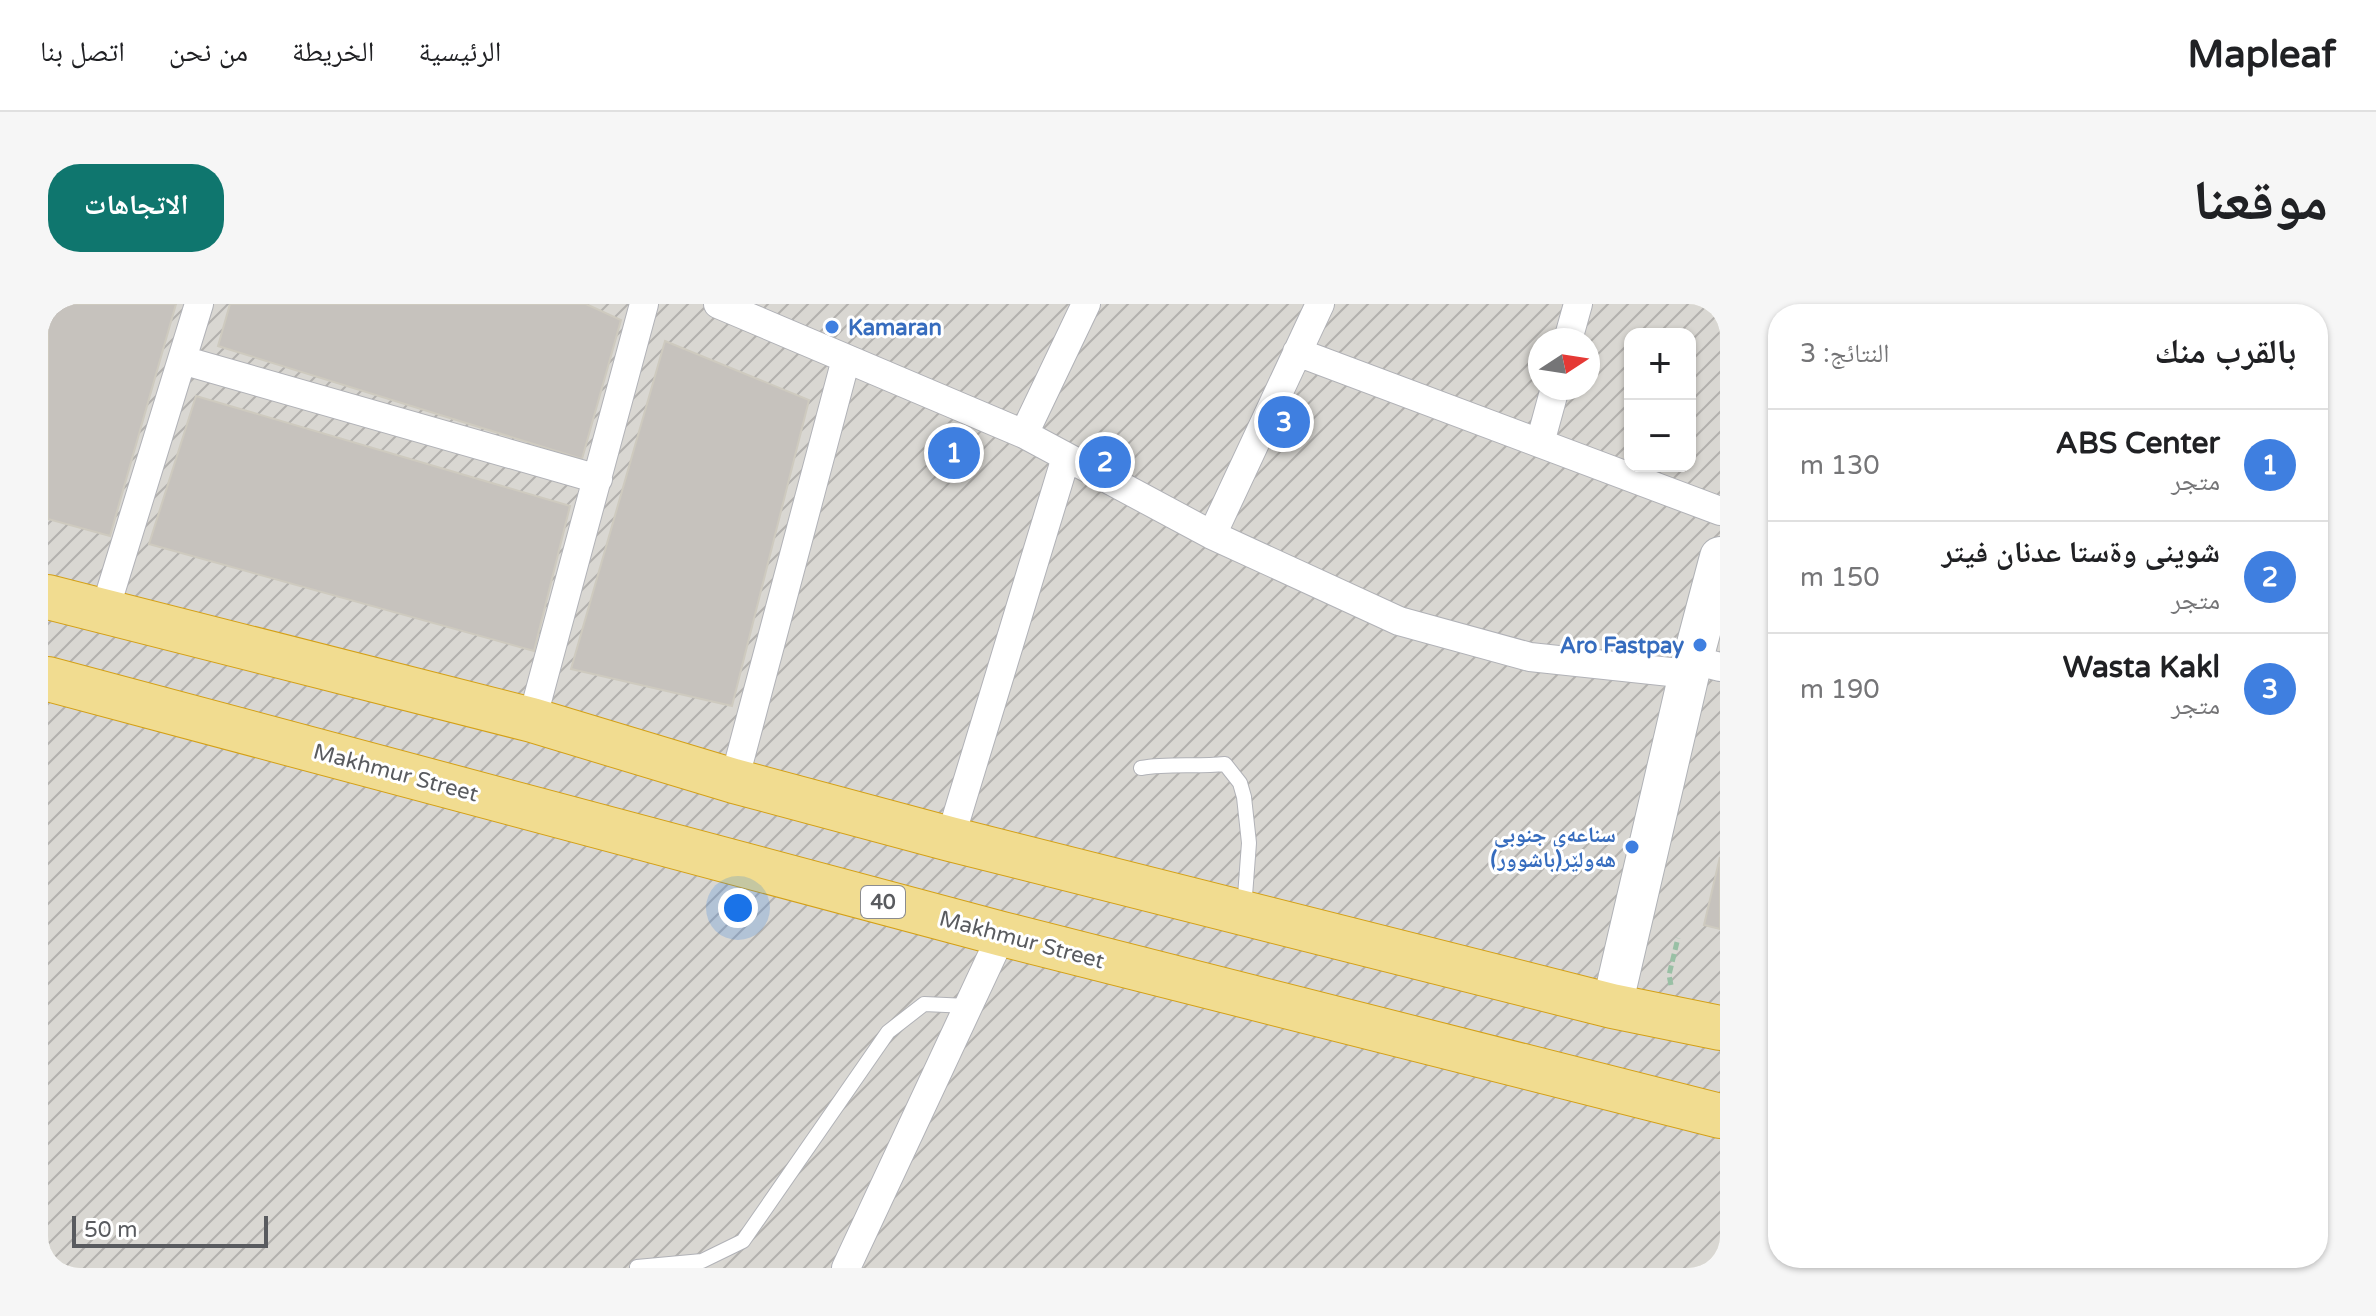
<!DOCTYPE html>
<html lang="ar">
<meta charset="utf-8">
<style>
body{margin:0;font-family:"Varela Round","Noto Naskh Arabic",sans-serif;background:#f6f6f6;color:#202124;direction:rtl}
.controls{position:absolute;right:24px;top:24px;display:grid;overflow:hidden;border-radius:16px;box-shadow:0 2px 6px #0004}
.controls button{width:72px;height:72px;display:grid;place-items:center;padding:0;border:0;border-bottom:2px solid #e0e0e0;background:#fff;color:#202124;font:40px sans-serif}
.compass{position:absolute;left:1480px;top:24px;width:72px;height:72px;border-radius:50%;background:#fff;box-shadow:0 2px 6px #0004;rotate:78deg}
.scale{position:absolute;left:24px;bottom:20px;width:196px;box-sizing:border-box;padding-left:8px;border:4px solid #595b5f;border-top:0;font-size:22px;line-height:28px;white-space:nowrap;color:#595b5f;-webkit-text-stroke:6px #fff;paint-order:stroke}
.you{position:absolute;left:690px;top:604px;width:28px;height:28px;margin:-20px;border:6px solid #fff;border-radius:50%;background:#1a73e8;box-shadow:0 0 0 12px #1a73e833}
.badge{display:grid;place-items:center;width:52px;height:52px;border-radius:50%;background:#0f766e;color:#fff;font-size:26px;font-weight:700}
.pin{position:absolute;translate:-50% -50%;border:4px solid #fff;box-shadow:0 2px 8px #0006}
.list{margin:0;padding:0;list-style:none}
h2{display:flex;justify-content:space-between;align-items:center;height:104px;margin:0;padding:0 32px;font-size:34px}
h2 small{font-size:26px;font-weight:400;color:#757577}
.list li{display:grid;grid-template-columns:52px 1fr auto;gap:24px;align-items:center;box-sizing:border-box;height:112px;padding:0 32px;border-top:2px solid #e0e0e0}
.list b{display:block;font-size:30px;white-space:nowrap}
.list p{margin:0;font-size:26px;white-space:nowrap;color:#757577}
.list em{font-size:26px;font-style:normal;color:#757577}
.map{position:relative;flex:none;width:1672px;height:964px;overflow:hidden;direction:ltr;border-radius:32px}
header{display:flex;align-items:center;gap:48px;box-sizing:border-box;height:112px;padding:0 40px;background:#fff;border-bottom:2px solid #e0e0e0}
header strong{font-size:38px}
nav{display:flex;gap:44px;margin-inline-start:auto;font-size:28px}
.intro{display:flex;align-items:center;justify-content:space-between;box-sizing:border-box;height:192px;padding:0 48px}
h1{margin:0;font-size:56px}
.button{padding:20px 36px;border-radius:32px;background:#0f766e;color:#fff;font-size:28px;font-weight:700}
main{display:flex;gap:48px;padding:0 48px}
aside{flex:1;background:#fff;border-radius:32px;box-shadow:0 2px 6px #0004}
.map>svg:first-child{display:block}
.industrial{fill:url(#industrial-furrows);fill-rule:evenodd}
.building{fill:#c6c2bd;stroke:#cecabf;stroke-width:2}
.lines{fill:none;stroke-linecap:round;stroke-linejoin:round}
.lane-casing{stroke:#b1b2b7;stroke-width:16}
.street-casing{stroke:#b1b2b7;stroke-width:30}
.secondary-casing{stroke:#b0b2b6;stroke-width:42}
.highway-casing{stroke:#d4a016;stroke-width:46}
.path{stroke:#99c0a5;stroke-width:5;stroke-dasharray:8 4;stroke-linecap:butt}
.lane{stroke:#fff;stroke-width:14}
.street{stroke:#fff;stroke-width:28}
.secondary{stroke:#fff;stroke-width:40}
.highway{stroke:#f1dc90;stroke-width:44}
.shop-dot{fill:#3f7fe0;stroke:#fff;stroke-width:3}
.labels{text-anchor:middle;stroke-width:6;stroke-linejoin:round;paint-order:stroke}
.shield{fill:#fff;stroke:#8b8c8f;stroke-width:2}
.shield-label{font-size:20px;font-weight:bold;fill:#595b5f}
.shop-label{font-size:22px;font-weight:bold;fill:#366cbe;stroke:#fff;text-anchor:end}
.street-label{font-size:22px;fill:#595b5f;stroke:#fff}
</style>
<header>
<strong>Mapleaf</strong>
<nav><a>الرئيسية</a><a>الخريطة</a><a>من نحن</a><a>اتصل بنا</a></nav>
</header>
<div class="intro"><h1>موقعنا</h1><a class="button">الاتجاهات</a></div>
<main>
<aside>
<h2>بالقرب منك<small>النتائج: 3</small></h2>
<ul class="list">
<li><span class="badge" style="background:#3f7fe0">1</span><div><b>ABS Center</b><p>متجر</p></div><em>130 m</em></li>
<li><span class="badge" style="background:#3f7fe0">2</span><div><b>شوينى وةستا عدنان فيتر</b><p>متجر</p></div><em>150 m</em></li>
<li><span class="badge" style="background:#3f7fe0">3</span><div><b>Wasta Kakl</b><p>متجر</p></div><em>190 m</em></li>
</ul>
</aside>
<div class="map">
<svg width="1672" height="964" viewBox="0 0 1672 964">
<defs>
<pattern id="industrial-furrows" width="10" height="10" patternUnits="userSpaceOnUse" patternTransform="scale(2)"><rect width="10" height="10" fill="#d9d7d2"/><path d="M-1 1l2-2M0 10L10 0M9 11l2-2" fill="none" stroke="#b3b1ae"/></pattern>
</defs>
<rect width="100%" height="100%" fill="#eae8e0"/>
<!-- industrial -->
<path class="industrial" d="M0 0H1672V964H0ZM1582 30H1642V162H1582ZM1492 36H1540V84H1492Z"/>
<!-- building -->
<path class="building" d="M0 0H128L62 232 0 215Z
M182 0H538L573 16 534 155 170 42Z
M617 37 761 96 684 402 523 365Z
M148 92 522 202 486 347 101 240Z
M1672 553V625L1656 621Z"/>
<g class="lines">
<!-- lane casing -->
<g class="lane-casing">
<path id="lane" d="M1093 464C1121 459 1148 463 1177 460L1192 479 1196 493 1201 539 1196 605
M589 963 654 957 695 937 840 728 876 700 920 702"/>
</g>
<!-- street casing -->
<g class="street-casing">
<path id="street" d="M670 0 976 130 1164 231 1351 317 1482 353 1641 370
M1520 36 1530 0
M1249 48 1672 207
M134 56 550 175
M976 130 1038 0
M1492 139 1507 84
M1164 231 1272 0
M56 309 151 0
M1645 356 1672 363
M484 416 596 0
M686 477 798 55
M902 535 1018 153
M798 964 954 630"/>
</g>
<!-- secondary casing -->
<g class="secondary-casing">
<path id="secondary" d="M1564 702 1641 370 1672 253"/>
</g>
<!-- highway casing -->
<g class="highway-casing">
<path id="highway" d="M0 293 484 416 686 477 902 535 1564 702 1672 724
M0 375 954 630 1672 812"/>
</g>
<!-- path -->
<path class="path" d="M1623 681 1621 671 1630 634"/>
<!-- lane -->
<use href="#lane" class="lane"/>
<!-- street -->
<use href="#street" class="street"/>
<!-- secondary -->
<use href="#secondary" class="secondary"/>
<!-- highway -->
<use href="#highway" class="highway"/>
</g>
<!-- markers -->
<g class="shop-dot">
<circle cx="784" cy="23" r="8"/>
<circle cx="1652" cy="341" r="8"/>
<circle cx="1584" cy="543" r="8"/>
</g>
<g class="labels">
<!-- shield labels -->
<rect class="shield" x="813" y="582" width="44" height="32" rx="6"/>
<g class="shield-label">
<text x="835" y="605">40</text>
</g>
<!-- shop labels -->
<g class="shop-label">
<text x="800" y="31" text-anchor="start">Kamaran</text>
<text x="1636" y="349">Aro Fastpay</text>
<text x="1568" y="538">سناعەی جنوبی<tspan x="1568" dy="25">(باشوور)هەولێر</tspan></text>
</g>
<!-- street labels -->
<g class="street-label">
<text transform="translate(348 468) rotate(15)" y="8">Makhmur Street</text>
<text transform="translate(974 635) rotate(15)" y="8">Makhmur Street</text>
</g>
</g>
</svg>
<div class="controls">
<button>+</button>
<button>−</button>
</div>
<svg class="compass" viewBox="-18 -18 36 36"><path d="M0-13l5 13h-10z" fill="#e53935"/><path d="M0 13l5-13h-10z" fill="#757577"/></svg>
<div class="scale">50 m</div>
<div class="you"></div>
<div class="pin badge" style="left:906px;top:149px;background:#3f7fe0">1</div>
<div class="pin badge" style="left:1057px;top:158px;background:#3f7fe0">2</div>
<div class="pin badge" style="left:1236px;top:118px;background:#3f7fe0">3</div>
</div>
</main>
